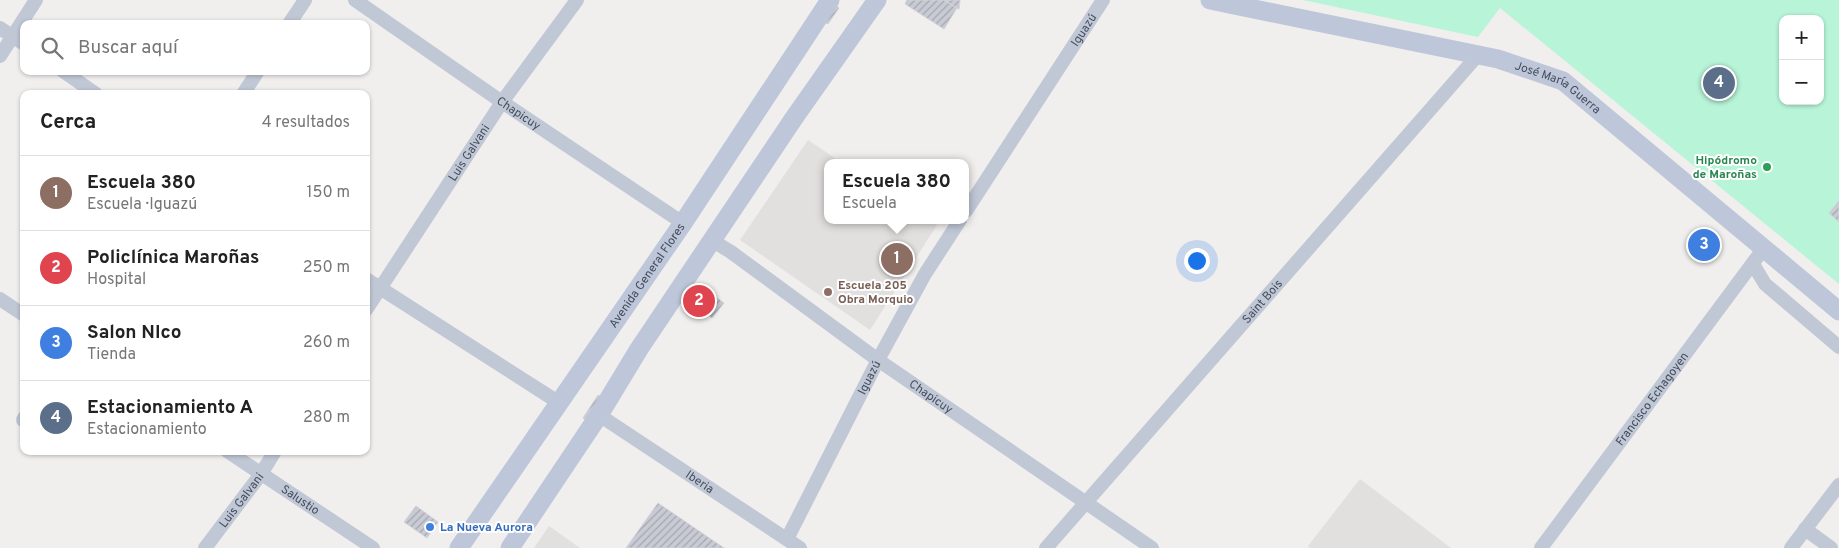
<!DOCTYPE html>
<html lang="es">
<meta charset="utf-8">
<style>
body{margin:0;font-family:Overpass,sans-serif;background:#f6f6f6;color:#222}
.controls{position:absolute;right:15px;top:15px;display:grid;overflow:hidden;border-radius:10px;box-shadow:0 1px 4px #0004}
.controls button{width:45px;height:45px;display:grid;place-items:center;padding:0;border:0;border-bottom:1px solid #e0e0e0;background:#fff;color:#222;font:25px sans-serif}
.you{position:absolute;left:1196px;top:260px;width:18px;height:18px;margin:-12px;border:4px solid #fff;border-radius:50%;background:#1a73e8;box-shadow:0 0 0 8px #1a73e833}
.badge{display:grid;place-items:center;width:32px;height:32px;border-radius:50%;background:#0448f5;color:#fff;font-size:16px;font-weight:700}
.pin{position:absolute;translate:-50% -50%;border:2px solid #fff;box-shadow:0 1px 5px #0006}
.popup{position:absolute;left:824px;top:159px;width:145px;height:65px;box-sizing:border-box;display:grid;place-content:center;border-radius:10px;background:#fff;filter:drop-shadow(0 1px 4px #0005);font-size:16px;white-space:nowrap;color:#767676}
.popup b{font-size:19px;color:#222}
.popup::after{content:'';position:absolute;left:50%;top:100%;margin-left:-10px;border:10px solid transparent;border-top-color:#fff}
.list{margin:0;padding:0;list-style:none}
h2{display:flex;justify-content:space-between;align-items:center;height:65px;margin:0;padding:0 20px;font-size:21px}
h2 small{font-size:16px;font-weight:400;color:#767676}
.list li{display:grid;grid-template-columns:32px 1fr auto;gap:15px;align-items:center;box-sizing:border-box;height:75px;padding:0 20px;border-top:1px solid #e0e0e0}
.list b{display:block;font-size:19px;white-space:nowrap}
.list p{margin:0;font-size:16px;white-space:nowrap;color:#767676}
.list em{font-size:16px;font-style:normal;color:#767676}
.icon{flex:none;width:28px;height:28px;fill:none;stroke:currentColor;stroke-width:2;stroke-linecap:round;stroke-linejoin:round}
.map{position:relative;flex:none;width:1839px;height:548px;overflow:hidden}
.search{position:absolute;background:#fff;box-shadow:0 1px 4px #0004;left:20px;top:20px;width:350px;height:55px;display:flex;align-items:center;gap:12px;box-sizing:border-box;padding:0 18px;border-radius:10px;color:#767676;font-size:19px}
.panel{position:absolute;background:#fff;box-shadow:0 1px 4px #0004;left:20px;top:90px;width:350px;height:365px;border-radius:10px}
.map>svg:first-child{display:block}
.education{fill:#e2dfdf}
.pitch{fill:#b7f4d8;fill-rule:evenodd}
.building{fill:url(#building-hatch);stroke:#d1d2da}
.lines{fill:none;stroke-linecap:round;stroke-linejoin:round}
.street{stroke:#c0c7d5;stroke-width:14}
.secondary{stroke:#bec7d9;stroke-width:19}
.leisure-dot{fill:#2e9e5b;stroke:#fff;stroke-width:2}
.education-dot{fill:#8d6e63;stroke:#fff;stroke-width:2}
.shop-dot{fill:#3f7fe0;stroke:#fff;stroke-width:2}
.labels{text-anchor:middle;stroke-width:4;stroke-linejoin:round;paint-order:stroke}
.street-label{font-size:12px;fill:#444e5e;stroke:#fff}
.leisure-label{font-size:12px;font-weight:bold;fill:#27864d;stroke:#fff;text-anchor:end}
.education-label{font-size:12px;font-weight:bold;fill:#785e54;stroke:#fff;text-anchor:start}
.shop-label{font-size:12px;font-weight:bold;fill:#366cbe;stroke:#fff;text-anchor:start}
</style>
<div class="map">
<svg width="1839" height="548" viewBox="0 0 1839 548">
<defs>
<pattern id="building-hatch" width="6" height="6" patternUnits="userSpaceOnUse" patternTransform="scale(1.25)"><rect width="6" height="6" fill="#c9cbd4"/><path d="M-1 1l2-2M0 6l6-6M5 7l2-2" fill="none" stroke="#a5a7af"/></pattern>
</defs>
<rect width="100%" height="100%" fill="#f1eeee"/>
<!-- education -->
<path class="education" d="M808 140 842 163H828V220H930L937 225 870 330 740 240Z
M1360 479 1451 548H1310L1308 546Z
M549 526 580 548H534Z"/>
<!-- pitch -->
<path class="pitch" d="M1303 0H1839V284L1500 8 1478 37ZM1783 19H1820V101H1783Z"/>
<!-- building -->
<path class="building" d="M907 0H944L957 8 944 29 905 4Z
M944 0H960L959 9 957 8Z
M836 5 839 8 828 24 824 22Z
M1839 201V222L1829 213Z
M1705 230 1719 241 1704 260 1690 249Z
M705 289 724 303 712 318 693 304Z
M598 395 602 397 587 421 583 418Z
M658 503 724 548H626Z
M416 506 438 522 427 538 404 522Z"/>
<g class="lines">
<!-- street -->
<g class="street">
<path id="s1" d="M355 0 502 102 683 223"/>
<path d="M289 24 305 0"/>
<path d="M0 28 24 44"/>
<path d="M0 56 36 0"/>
<path d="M63 71 96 94"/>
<path d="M243 94 258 71"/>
<path id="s2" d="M966 211 1103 0"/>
<path id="s3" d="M713 241 731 252 878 360 1152 548"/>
<path d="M1753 264 1765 284 1839 347"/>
<path d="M366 279 558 402"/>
<path d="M0 299 24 315"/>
<path id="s4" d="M366 310 502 102 577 0"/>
<path id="s5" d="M599 415 800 548"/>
<path d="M23 420 24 418"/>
<path id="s6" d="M227 451 373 548"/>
<path d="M1805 529 1831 548"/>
<path id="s7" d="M787 539 878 360 925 274 960 220"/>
<path id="s8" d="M205 548 261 474 275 451"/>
<path id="s9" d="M1046 548 1478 55"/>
<path id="s10" d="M1541 548 1764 248"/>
<path d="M1791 548 1839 485"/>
</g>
<!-- secondary -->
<g class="secondary">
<path id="s11" d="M1210 0 1498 59 1563 81 1839 311"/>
<path id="s12" d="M459 548 683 223 830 0"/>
<path d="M510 548 599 415 639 349 794 118 877 0"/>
</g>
</g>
<!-- markers -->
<circle class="leisure-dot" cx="1767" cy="167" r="5"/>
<circle class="education-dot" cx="828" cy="292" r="5"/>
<circle class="shop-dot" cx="430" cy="527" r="5"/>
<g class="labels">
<!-- street labels -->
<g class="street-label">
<text dy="4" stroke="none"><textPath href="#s2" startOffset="216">Iguazú</textPath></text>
<text dy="4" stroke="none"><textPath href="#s11" startOffset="361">José María Guerra</textPath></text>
<text dy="4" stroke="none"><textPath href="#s1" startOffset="199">Chapicuy</textPath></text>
<text dy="4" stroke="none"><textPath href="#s4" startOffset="188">Luis Galvani</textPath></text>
<text dy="4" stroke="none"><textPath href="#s12" startOffset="331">Avenida General Flores</textPath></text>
<text dy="4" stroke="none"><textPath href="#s9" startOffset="328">Saint Bois</textPath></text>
<text dy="4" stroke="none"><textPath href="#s7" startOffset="181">Iguazú</textPath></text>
<text dy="4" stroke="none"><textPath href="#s3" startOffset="268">Chapicuy</textPath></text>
<text dy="4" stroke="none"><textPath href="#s10" startOffset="186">Francisco Echagoyen</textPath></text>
<text dy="4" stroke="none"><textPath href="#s5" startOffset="121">Iberia</textPath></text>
<text dy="4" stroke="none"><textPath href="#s8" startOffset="60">Luis Galvani</textPath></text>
<text dy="4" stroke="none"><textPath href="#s6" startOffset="88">Salustio</textPath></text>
</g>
<!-- leisure labels -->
<g class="leisure-label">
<text x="1757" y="164">Hipódromo<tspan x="1757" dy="14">de Maroñas</tspan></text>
</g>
<!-- education labels -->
<g class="education-label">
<text x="838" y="289">Escuela 205<tspan x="838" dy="14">Obra Morquio</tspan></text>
</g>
<!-- shop labels -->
<g class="shop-label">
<text x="440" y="531">La Nueva Aurora</text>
</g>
</g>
</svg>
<div class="controls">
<button>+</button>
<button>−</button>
</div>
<div class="you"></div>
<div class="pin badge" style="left:897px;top:259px;background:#8d6e63">1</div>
<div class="popup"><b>Escuela 380</b>Escuela</div>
<div class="pin badge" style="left:699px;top:301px;background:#e0444e">2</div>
<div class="pin badge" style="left:1704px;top:245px;background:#3f7fe0">3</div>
<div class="pin badge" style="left:1719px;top:83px;background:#5c6f8a">4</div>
<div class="search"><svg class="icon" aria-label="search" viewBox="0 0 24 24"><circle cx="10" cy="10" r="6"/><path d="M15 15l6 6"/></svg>Buscar aquí</div>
<section class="panel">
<h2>Cerca<small>4 resultados</small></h2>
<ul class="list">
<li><span class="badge" style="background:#8d6e63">1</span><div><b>Escuela 380</b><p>Escuela · Iguazú</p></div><em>150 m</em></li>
<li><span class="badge" style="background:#e0444e">2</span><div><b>Policlínica Maroñas</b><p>Hospital</p></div><em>250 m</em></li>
<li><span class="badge" style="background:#3f7fe0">3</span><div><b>Salon NIco</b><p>Tienda</p></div><em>260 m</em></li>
<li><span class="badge" style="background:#5c6f8a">4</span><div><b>Estacionamiento A</b><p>Estacionamiento</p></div><em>280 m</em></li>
</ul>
</section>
</div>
